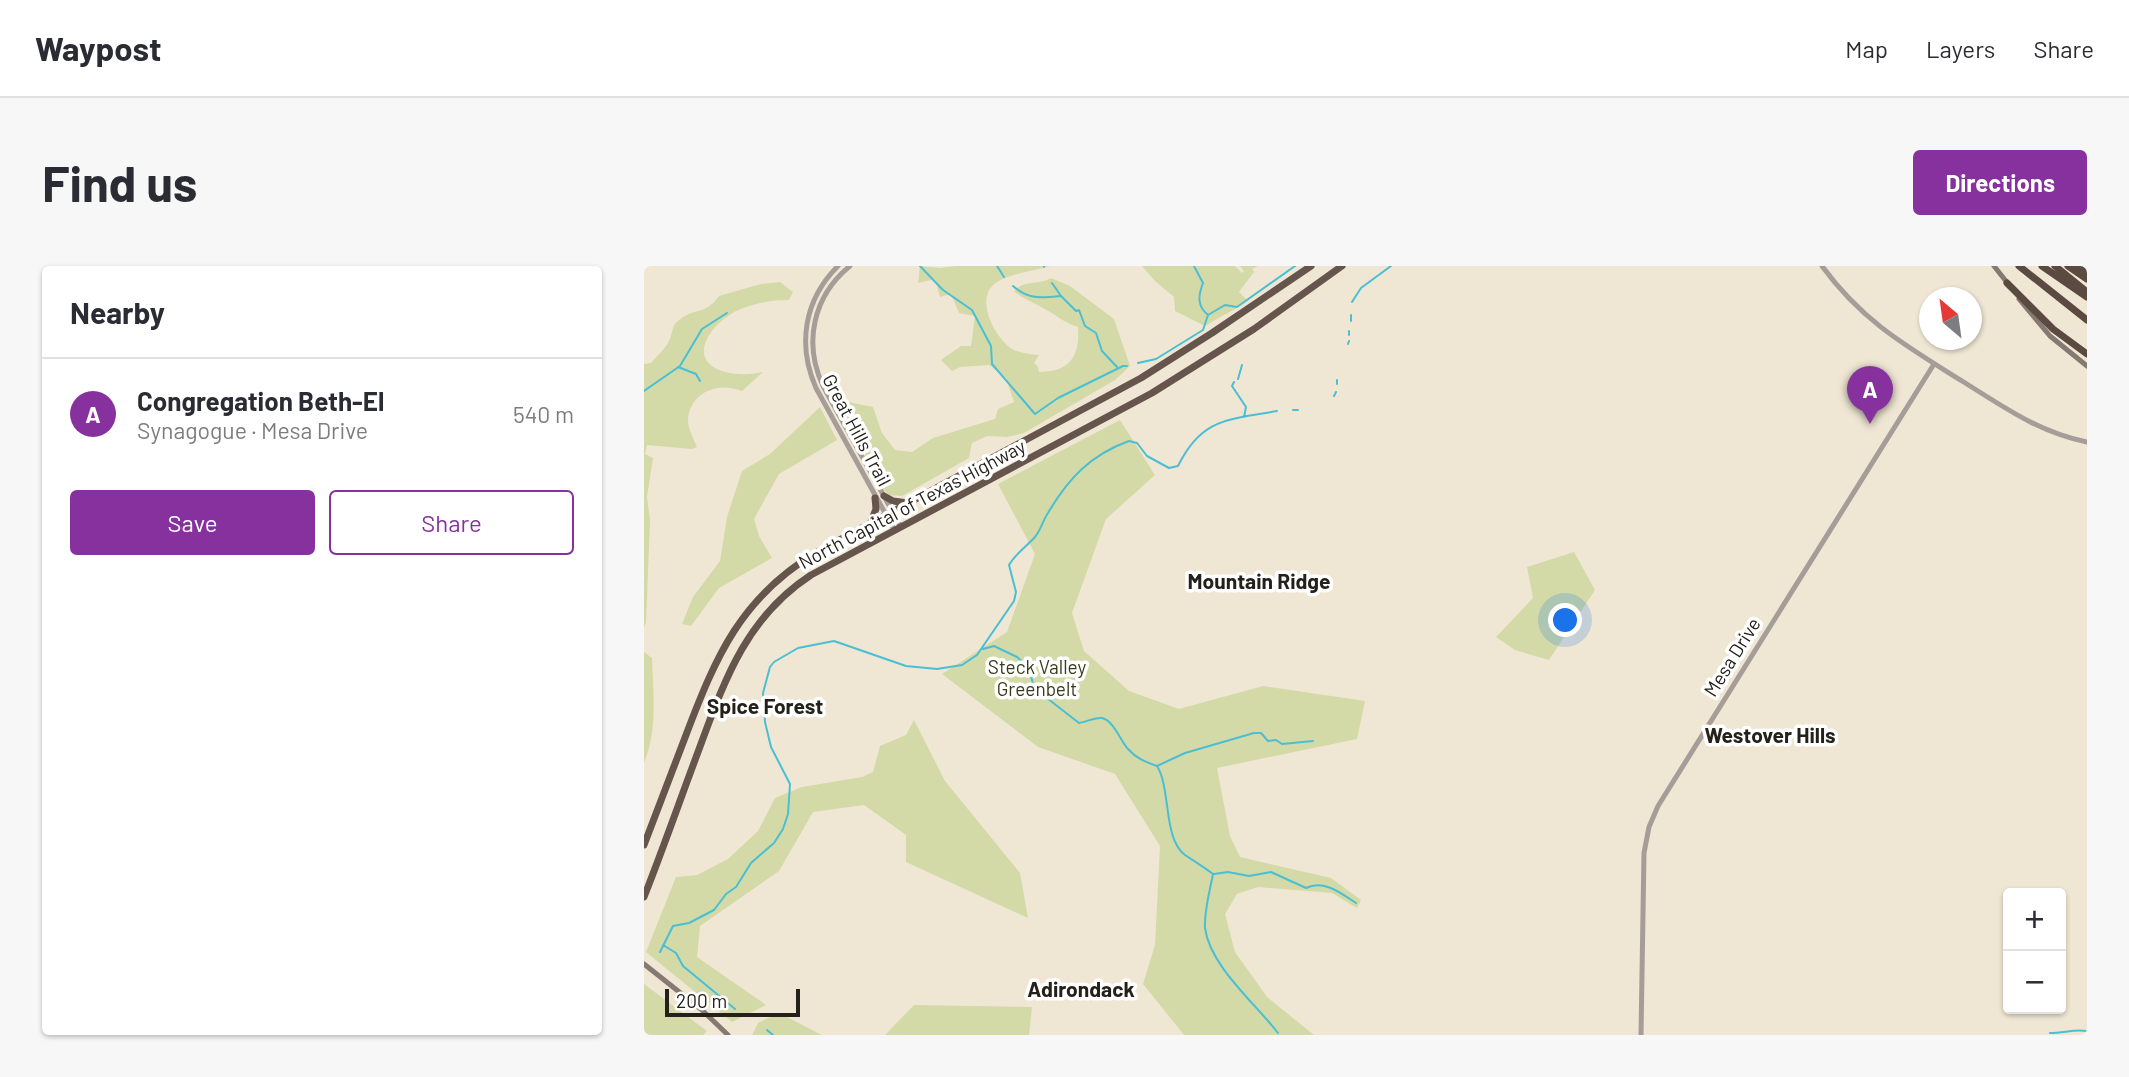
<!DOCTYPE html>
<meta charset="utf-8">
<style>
body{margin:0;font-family:Barlow,sans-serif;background:#f7f7f7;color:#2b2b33}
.controls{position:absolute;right:21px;bottom:21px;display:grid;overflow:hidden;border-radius:7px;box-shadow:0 2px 5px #0004}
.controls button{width:63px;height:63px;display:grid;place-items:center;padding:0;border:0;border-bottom:2px solid #e1e1e2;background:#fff;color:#2b2b33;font:35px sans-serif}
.compass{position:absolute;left:1275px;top:21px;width:63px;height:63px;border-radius:50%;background:#fff;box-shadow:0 2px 5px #0004;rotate:331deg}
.scale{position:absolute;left:21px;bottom:18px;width:135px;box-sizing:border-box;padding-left:7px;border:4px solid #24211a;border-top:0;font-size:19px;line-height:24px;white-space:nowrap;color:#24211a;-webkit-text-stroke:5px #fff;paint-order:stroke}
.you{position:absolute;left:922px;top:355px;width:24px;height:24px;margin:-18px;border:5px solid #fff;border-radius:50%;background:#1a73e8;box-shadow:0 0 0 10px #1a73e833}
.badge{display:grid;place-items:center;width:46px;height:46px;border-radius:50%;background:#87319f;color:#fff;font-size:23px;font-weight:700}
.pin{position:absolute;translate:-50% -58px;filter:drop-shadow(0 2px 4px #0008)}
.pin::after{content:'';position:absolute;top:37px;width:24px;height:21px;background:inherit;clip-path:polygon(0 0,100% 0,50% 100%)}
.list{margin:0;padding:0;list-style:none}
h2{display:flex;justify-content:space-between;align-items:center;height:91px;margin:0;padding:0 28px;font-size:30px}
h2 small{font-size:23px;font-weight:400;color:#7c7c81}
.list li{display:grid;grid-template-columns:46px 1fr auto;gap:21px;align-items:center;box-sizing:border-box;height:112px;padding:0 28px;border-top:2px solid #e1e1e2}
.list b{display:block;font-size:26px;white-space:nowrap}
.list p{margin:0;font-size:23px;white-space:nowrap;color:#7c7c81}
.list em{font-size:23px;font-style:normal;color:#7c7c81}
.actions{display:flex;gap:14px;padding:21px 28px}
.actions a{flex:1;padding:16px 0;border:2px solid #87319f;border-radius:7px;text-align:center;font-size:24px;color:#87319f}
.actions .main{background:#87319f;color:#fff}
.map{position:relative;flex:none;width:1443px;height:769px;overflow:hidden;border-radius:7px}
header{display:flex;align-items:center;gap:42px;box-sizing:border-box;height:98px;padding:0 35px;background:#fff;border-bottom:2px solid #e1e1e2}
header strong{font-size:33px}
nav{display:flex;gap:38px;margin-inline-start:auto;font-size:24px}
.intro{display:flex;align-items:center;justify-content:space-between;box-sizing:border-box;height:168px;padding:0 42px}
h1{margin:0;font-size:49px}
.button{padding:18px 32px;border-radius:7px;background:#87319f;color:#fff;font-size:24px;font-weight:700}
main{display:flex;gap:42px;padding:0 42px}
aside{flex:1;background:#fff;border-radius:7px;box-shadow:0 2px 5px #0004}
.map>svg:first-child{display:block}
.green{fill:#d3daa7}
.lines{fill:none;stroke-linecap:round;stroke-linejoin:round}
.stream{stroke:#4abfd3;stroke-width:2}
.tertiary{stroke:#a69d98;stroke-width:5}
.secondary{stroke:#867972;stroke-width:5}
.trunk{stroke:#65554c;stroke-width:7}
.motorway{stroke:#5b4a41;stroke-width:7}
.labels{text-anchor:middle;stroke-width:7;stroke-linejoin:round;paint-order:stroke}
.street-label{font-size:19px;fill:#24211a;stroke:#fff}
.park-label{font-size:19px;fill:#383b18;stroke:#fff}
.neighbourhood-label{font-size:21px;font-weight:bold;fill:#24211a;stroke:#fff}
</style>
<header>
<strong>Waypost</strong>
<nav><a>Map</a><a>Layers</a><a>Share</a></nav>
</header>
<div class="intro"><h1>Find us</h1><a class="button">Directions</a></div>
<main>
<aside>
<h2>Nearby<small></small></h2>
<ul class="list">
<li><span class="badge">A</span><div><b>Congregation Beth-El</b><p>Synagogue · Mesa Drive</p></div><em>540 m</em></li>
</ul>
<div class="actions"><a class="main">Save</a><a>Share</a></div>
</aside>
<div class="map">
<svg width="1443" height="769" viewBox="0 0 1443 769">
<rect width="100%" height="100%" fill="#efe7d3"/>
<!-- green -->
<path class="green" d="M276 0 296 2 312 0H415H406C390 5 367 7 353 16 330 31 349 67 364 80 372 87 385 88 395 89L390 97 394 101 395 106C427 106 436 89 434 61 422 58 411 48 399 42 389 36 379 33 370 25 381 13 394 20 407 12L426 20 470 53 486 100 471 114 380 167 363 171 343 170 328 177 325 192 258 230 245 229 238 222 227 199 190 136 195 134 229 141 238 167 251 184 268 186 289 172 351 153 354 143 370 136 362 112 345 99 316 101 308 105 297 94 317 80H327L331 50 315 47 307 28 296 31 291 13 274 17Z
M498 0H591L598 7 600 5 596 0H614L608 3 610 6C608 9 597 23 595 26L604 35C589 45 575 51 561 60L531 45 530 31 511 15Z
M136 16 149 26 145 34C127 34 109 37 92 45 67 58 40 94 81 106 94 109 106 109 119 106L98 125C75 115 45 126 44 155 44 162 50 174 53 181L48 183 3 179 1 188 9 192 3 231 6 254 2 357 0 361V98L7 97C13 90 21 83 25 75 29 68 27 60 34 55 51 40 60 51 75 30L117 18Z
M176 141 193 174 135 208 110 253 115 270 128 292 75 322 47 360 38 358 49 331 76 295 83 251 98 205 126 188Z
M476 154 511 209 462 253 428 347 440 385 485 425 535 443 619 420 721 435 713 473 573 502 586 570 596 591 687 612 717 634 713 642 688 627 614 621 593 628 581 648 591 686 623 731 670 769H540L499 718 511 679 516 580 471 508 394 481 298 408 363 366 391 288 354 218Z
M930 286 951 324 905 394 871 384 852 371 889 332 883 301Z
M0 386 8 392C9 427 14 463 0 497Z
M270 454 301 515 376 607 384 652 262 596V569L220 539 169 546 135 605 56 660 53 691 122 739 88 756 2 686 32 611 53 609 84 593 114 565 131 532 158 521 218 511 229 506 236 480 262 469Z
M0 718 63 765 59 769H0Z
M270 739 388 741 385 769H241Z
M135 747 178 769H108L114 757Z"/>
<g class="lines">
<!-- stream -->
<path class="stream" d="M276 0 299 24 328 44 347 80 348 98 391 148 414 132 479 100H483
M353 0 360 11
M400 0V1
M550 0 559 17C554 30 553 40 564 49L581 39 593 41 651 0
M408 17 417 30
M369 20C385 34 397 32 417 30L432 45 435 44 441 60 452 67 458 85 473 101
M708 36 717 22 747 0
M707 55V49
M705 69V65
M704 78 705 75
M494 97 512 93 559 64 564 49
M34 101 52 108 56 115
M594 113 598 99
M693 114V118
M590 116 588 120 602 141 600 151
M0 125 36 100 58 63 83 47
M690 130 692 126
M649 144H654
M339 383 350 380 373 391 385 402 390 422 435 457C442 456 451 451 458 452 470 455 476 474 484 483 492 492 501 496 513 500 527 522 519 573 541 589 550 595 560 601 569 608 566 624 560 645 561 662 566 700 611 737 634 767
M513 500 541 487 610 467H617L624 475 632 474 638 478 669 475
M570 608 584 606 605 610 627 606 662 622C680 613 698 628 712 637
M19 679 32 687 39 700 91 743
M16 686 29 660 45 657 70 644 82 628 92 621 107 597 130 577 139 563 144 548 146 518 127 481 121 456 119 427 126 401 130 396 154 382 190 375 262 400 293 403 318 399 333 389 370 335 372 326 365 299C372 287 382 281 391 271 397 264 399 254 404 247 424 213 446 189 485 175L493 177 503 190 525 202 534 200C558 151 585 154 633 145
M123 764 129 769
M1406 767C1420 767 1430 763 1443 765"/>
<!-- tertiary -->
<path class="tertiary" d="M194 0C160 34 153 79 172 122L251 265
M206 0C169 30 159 77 179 120L257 261
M1178 0C1218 55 1262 80 1318 115 1360 141 1394 166 1443 176
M997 769 1000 587 1005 561 1014 540 1290 98"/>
<!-- secondary -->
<path class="secondary" d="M1350 0 1365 19
M1375 33 1406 70 1443 100
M0 698 58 744 84 769"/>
<!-- trunk -->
<path class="trunk" d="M240 230 249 235 264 237
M226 258 232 243 231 232
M0 579C14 542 28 505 42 469 72 390 97 331 173 286L497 112 568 67 667 0
M0 631C19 583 36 534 54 486 80 416 101 352 167 309L508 127 610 63 698 0"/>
<!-- motorway -->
<path class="motorway" d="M1375 0 1443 54
M1398 0 1443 31
M1411 0 1443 26
M1424 0 1443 13
M1434 0 1443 7
M1363 17 1409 63 1443 88"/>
</g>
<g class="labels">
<!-- street labels -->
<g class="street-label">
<text transform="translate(213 164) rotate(62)" y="7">Great Hills Trail</text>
<text transform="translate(268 238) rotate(-28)" y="7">North Capital of Texas Highway</text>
<text transform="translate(1088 391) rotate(-58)" y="7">Mesa Drive</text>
</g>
<!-- park labels -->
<g class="park-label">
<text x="393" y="408">Steck Valley<tspan x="393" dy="22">Greenbelt</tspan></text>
</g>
<!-- neighbourhood labels -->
<g class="neighbourhood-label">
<text x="615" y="323">Mountain Ridge</text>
<text x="121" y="448">Spice Forest</text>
<text x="1126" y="477">Westover Hills</text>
<text x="437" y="731">Adirondack</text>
</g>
</g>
</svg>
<div class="controls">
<button>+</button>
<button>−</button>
</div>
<svg class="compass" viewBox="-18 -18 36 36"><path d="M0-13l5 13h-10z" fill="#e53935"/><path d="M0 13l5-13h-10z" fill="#7c7c81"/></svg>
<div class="scale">200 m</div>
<div class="you"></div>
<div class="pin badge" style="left:1226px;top:158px">A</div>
</div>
</main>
